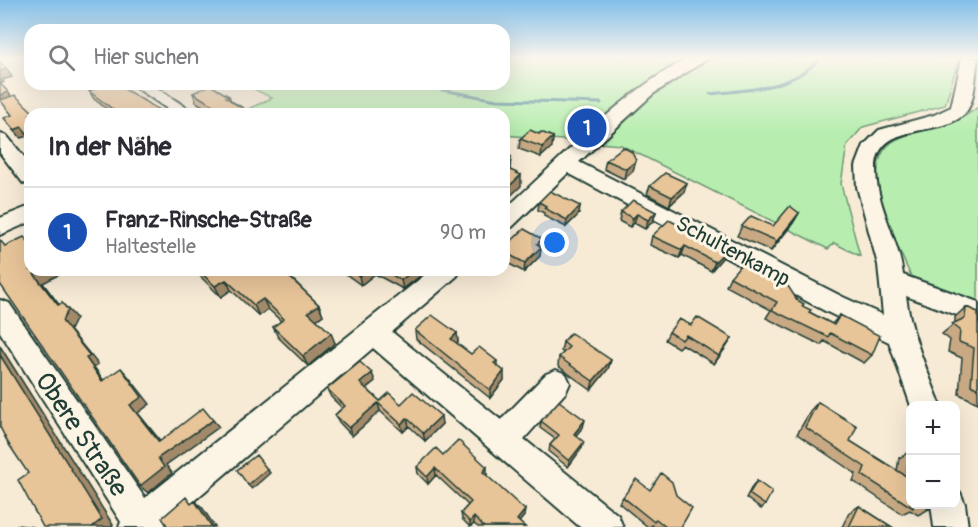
<!DOCTYPE html>
<html lang="de">
<meta charset="utf-8">
<style>
body{margin:0;font-family:Pangolin,sans-serif;background:#f7f7f7;color:#2b2b33}
.controls{position:absolute;right:18px;bottom:18px;display:grid;overflow:hidden;border-radius:12px;box-shadow:0 6px 24px #0002}
.controls button{width:54px;height:54px;display:grid;place-items:center;padding:0;border:0;border-bottom:2px solid #e1e1e2;background:#fff;color:#2b2b33;font:30px sans-serif}
.you{position:absolute;left:555px;top:243px;width:21px;height:21px;margin:-15px;border:4px solid #fff;border-radius:50%;background:#1a73e8;box-shadow:0 0 0 9px #1a73e833}
.badge{display:grid;place-items:center;width:39px;height:39px;border-radius:50%;background:#7c3aed;color:#fff;font-size:20px;font-weight:700}
.pin{position:absolute;translate:-50% -50%;border:3px solid #fff;box-shadow:0 2px 6px #0006}
.list{margin:0;padding:0;list-style:none}
h2{display:flex;justify-content:space-between;align-items:center;height:78px;margin:0;padding:0 24px;font-size:26px}
h2 small{font-size:20px;font-weight:400;color:#7c7c81}
.list li{display:grid;grid-template-columns:39px 1fr auto;gap:18px;align-items:center;box-sizing:border-box;height:90px;padding:0 24px;border-top:2px solid #e1e1e2}
.list b{display:block;font-size:22px;white-space:nowrap}
.list p{margin:0;font-size:20px;white-space:nowrap;color:#7c7c81}
.list em{font-size:20px;font-style:normal;color:#7c7c81}
.icon{flex:none;width:33px;height:33px;fill:none;stroke:currentColor;stroke-width:2;stroke-linecap:round;stroke-linejoin:round}
.map{position:relative;flex:none;width:978px;height:527px;overflow:hidden}
.search{position:absolute;background:#fff;box-shadow:0 6px 24px #0002;left:24px;top:24px;width:486px;height:66px;display:flex;align-items:center;gap:15px;box-sizing:border-box;padding:0 21px;border-radius:18px;color:#7c7c81;font-size:22px}
.panel{position:absolute;background:#fff;box-shadow:0 6px 24px #0002;left:24px;top:108px;width:486px;height:168px;border-radius:18px}
.map>svg:first-child{display:block}
.green{fill:#b7eeb0;stroke:#6b9672;stroke-width:1.5}
.lines{fill:none;stroke-linecap:round;stroke-linejoin:round}
.stream{stroke:#5d939f;stroke-width:3}
.minor-casing{stroke:#1f3d34;stroke-width:4}
.minor{fill:#fcf5e5;fill-rule:evenodd}
.wall{fill:#c8a984;stroke:#1f3d34;stroke-width:1.5}
.shaded-wall{fill:#a2896b;stroke:#1f3d34;stroke-width:1.5}
.building{fill:#e8c499;stroke:#1f3d34;stroke-width:1.5}
.labels{text-anchor:middle;stroke-width:6;stroke-linejoin:round;paint-order:stroke}
.street-label{font-size:21px;fill:#1f3d34;stroke:#fcf5e5}
.near-street-label{font-size:26px;fill:#1f3d34;stroke:#fcf5e5}
</style>
<div class="map">
<svg width="978" height="527" viewBox="0 0 978 527">
<rect width="100%" height="100%" fill="#f8ebd6"/>
<filter id="ink" filterUnits="userSpaceOnUse"><feTurbulence type="fractalNoise" baseFrequency=".0167" numOctaves="2"/><feDisplacementMap in="SourceGraphic" scale="12" xChannelSelector="R" yChannelSelector="G"/><feConvolveMatrix kernelMatrix="1 2 1 2 8 2 1 2 1" color-interpolation-filters="sRGB"/></filter>
<g filter="url(#ink)">
<!-- green -->
<path class="green" d="M504 58H959L945 105 863 127 847 145 841 184 860 256 834 243 828 249 621 145 504 135V114H250L244 111 272 98 244 84H504Z
M978 107V305L912 279C898 244 848 156 902 137 934 125 949 130 978 107Z"/>
<g class="lines">
<!-- stream -->
<path class="stream" d="M409 84 497 100 601 103
M710 94C748 90 793 89 820 58"/>
<!-- minor casing -->
<g class="minor-casing">
<path id="minor" d="M688 58H709L653 94 579 162 843 297 883 315 878 265 857 187 856 166 864 145 879 130 934 115 951 107 962 58H978C975 74 976 99 966 112 944 139 876 119 876 169 876 206 899 239 903 275L978 302V323L906 296C911 335 927 370 941 406H911L889 342 825 311 568 173 512 227 504 230V210C564 157 617 96 688 58Z
M131 84H151L196 114H175Z
M0 134 7 136 30 164V185L23 183 0 153Z
M30 206V222L0 235V218Z
M431 270H460L457 276 392 332 501 420 546 374 556 370 566 374 570 383 566 392 524 439 618 515 623 527H580L373 348 163 527H119L121 522 0 332V300L9 303 145 498Z
M956 490 960 492 965 504 968 527H934L931 504H956Z"/>
</g>
<!-- minor -->
<use href="#minor" class="minor"/>
</g>
<!-- wall -->
<path class="wall" d="M89 91 166 114H113L94 99Z
M193 93 229 96 231 101 253 114H216L196 102Z
M553 137 552 147 541 157 519 149 520 139Z
M606 160 633 171 624 179 604 169Z
M650 186 684 192 669 206 647 194Z
M539 202 580 206 579 214 566 227 544 216V213L538 210Z
M621 212H656L653 221 645 229 634 223 630 227 619 221Z
M799 213 793 223 771 251 737 236 742 226H773Z
M652 236 726 250 722 258 711 271 682 255 679 258 650 245Z
M542 239 540 256 524 272 504 261V248Z
M194 270H288L285 272 319 305 323 315 316 320 335 343 308 366 278 337 273 327 281 321 268 309 259 316 231 290 221 297Z
M345 270H419L420 276 403 289 375 274 361 285 346 274Z
M769 276 797 300 809 312 832 324 840 315 872 355 864 363 824 341 821 345 766 318 771 310 726 286 730 277Z
M966 307 978 312V403L959 394 962 358 948 352 950 340 942 334 955 323V317Z
M691 325 732 338 714 364 682 344 678 348 665 340 669 332Z
M415 330 457 333 458 342 456 343 471 354 497 361V365L504 380 490 398 416 339Z
M563 342 611 360 608 369 591 390 558 366 559 357 564 353 561 351Z
M375 381 366 388 380 401 401 404 442 424 425 441 409 426 403 432 380 411 352 436 339 422 335 415 342 408 331 397 327 389Z
M818 402 850 441 897 471 899 458 909 452 910 504H930L929 509 918 515 910 510 902 514 853 481 856 474 797 434 811 410Z
M541 421 583 427 576 435 582 448 568 467 549 452 550 445 555 439 540 428Z
M978 441V456L977 455Z
M443 455 487 474 486 475 524 516 519 522 525 527H478L474 524 470 527 462 519 461 513 468 505 436 475 428 484 418 474 417 467Z
M757 481 765 505 761 509 746 498 753 485Z
M623 497 681 527H654L652 525 650 527H648L619 503Z
M859 506 892 527H842L849 513Z"/>
<!-- shaded-wall -->
<path class="shaded-wall" d="M7 69 12 77 2 80 4 82 0 84V71Z
M8 92 14 100 0 101V95Z
M22 127 28 136 21 138 14 130Z
M553 137 552 147 541 157 542 147Z
M511 157 510 169 504 174V163Z
M636 161 633 171 624 179 626 169Z
M521 175V186L504 202V191Z
M687 183 684 192 669 206 672 197Z
M580 206 579 214 566 227 567 220Z
M656 212 653 221 645 229 648 220Z
M799 213 793 223 771 251 777 241Z
M637 214 634 223 630 227 633 218Z
M542 239 540 256 524 272 525 263 537 244Z
M685 246 682 255 679 258 682 250Z
M726 250 722 258 711 271 715 262Z
M42 270H56L60 274 43 283 66 314 58 305 34 274Z
M366 270H375V274L361 285 359 276Z
M414 270H419L420 276 403 289 401 280Z
M226 280 231 290 221 297 215 286Z
M263 299 268 309 259 316 254 305Z
M62 303 76 318 70 330 98 364 94 367 110 389 102 381 86 358 62 321Z
M319 305 323 315 312 323 308 312Z
M331 333 335 343 308 366 303 356Z
M457 333 458 342 451 348V339Z
M732 338 727 346 714 364 719 356Z
M0 346 113 525 111 527H92L0 355Z
M611 360 608 369 591 390 593 381Z
M121 368 128 376 150 404 138 413 167 449 159 442 130 405Z
M504 371V380L490 398V390Z
M372 373 375 381 363 391 360 383Z
M378 403 380 411 352 436 349 428Z
M441 416 442 424 425 441 423 433Z
M407 418 409 426 403 432 401 424Z
M213 420 219 427 166 465 172 473 148 493 140 486 158 458Z
M585 420 583 427 572 440 574 434Z
M584 442 582 448 568 467 569 461Z
M487 467V474L483 479V472Z
M435 468 436 475 428 484 427 477Z
M267 469 270 473 252 489 248 485Z
M195 501 202 507 215 527H212Z
M525 510 524 516 516 526 517 520Z
M474 517V524L470 527V522Z"/>
<!-- building -->
<path class="building" d="M0 62 7 69 0 71Z
M0 83 8 92 0 95Z
M107 84H116L166 114H119L89 91Z
M210 85 229 96 226 97 234 103 253 114H227L193 93Z
M15 95 35 114H30V137L22 127 14 130 4 118 12 115 0 100Z
M530 130 539 134 541 132 553 137 542 147 520 139Z
M623 147 632 152 636 161 626 169 606 160Z
M504 155 511 157 504 163Z
M504 167 521 175 504 191Z
M665 173 687 183 672 197 650 186Z
M550 191 580 206 567 220 544 208 546 206 539 202Z
M633 200 656 212 648 220 637 214 633 218 621 212Z
M790 206 799 213 777 241 742 226 751 216 773 226Z
M669 220 726 250 715 262 685 246 682 250 652 236Z
M524 229 542 239 537 244 541 247 525 263 504 252V248Z
M24 237 30 243V270H42L34 274 58 305 62 303 68 310 62 321 90 356 86 358 102 381 121 368 142 397 130 405 159 442 203 408 213 420 158 458 164 467 140 486 0 284V240L5 246Z
M749 261 771 273 768 276 788 286 797 300 804 304 802 306 811 310 809 312 834 325 840 315 880 336 872 355 830 333 828 337 772 310 777 302 730 277 742 263 746 265Z
M198 270H282L319 305 308 312 331 333 303 356 273 327 284 319 263 299 254 305 226 280 215 286Z
M351 270H366L359 276Z
M383 270H414L401 280Z
M966 307 978 312V389L971 385 974 348 959 342 960 330 952 324 965 318Z
M432 315 457 333 451 339 471 354 479 347 497 361 494 363 504 371 490 390 415 330Z
M697 317 732 338 719 356 686 335 682 340 669 332 679 319 691 325Z
M571 333 611 360 593 381 559 357 569 347 563 342Z
M0 355 102 519 92 527H43L18 480 28 473 8 443 0 427Z
M360 362 372 373 360 383 380 401 389 393 401 404 413 392 441 416 423 433 407 418 401 424 378 403 349 428 335 415 345 406 327 389Z
M559 401 585 420 574 434 584 442 569 461 550 445 559 435 541 421Z
M818 402 857 426 850 441 906 476 909 452H910V504H914L913 508 862 475 865 467 805 427Z
M458 440 487 467 483 472 525 510 517 520 525 527H484L474 517 470 522 461 513 471 502 435 468 427 477 417 467 436 448 443 455Z
M256 455 267 469 248 485 237 470Z
M661 473 672 482 676 495 692 508 681 527H666L656 519 654 522 623 497 636 479 650 490Z
M757 481 772 492 765 505 749 494Z
M186 497 191 504 195 501 212 527H168L162 518Z
M921 504H930L929 509Z
M859 506 892 527H849Z
M17 525 34 527H15Z"/>
</g>
<!-- sky -->
<linearGradient id="sky" x2="0" y2="1"><stop stop-color="#81bee8"/><stop offset="0.44" stop-color="#fcf6ed"/><stop offset="1" stop-color="#fcf6ed" stop-opacity="0"/></linearGradient>
<rect width="978" height="132" fill="url(#sky)"/>
<g class="labels">
<!-- street labels -->
<g class="street-label">
<text transform="translate(733 251) rotate(28)" y="7">Schultenkamp</text>
</g>
<!-- near-street labels -->
<g class="near-street-label">
<text transform="translate(82 434) rotate(56)" y="9">Obere Straße</text>
</g>
</g>
</svg>
<div class="controls">
<button>+</button>
<button>−</button>
</div>
<div class="you"></div>
<div class="pin badge" style="left:587px;top:128px;background:#1a4fb4">1</div>
<div class="search"><svg class="icon" aria-label="search" viewBox="0 0 24 24"><circle cx="10" cy="10" r="6"/><path d="M15 15l6 6"/></svg>Hier suchen</div>
<section class="panel">
<h2>In der Nähe<small></small></h2>
<ul class="list">
<li><span class="badge" style="background:#1a4fb4">1</span><div><b>Franz-Rinsche-Straße</b><p>Haltestelle</p></div><em>90 m</em></li>
</ul>
</section>
</div>
